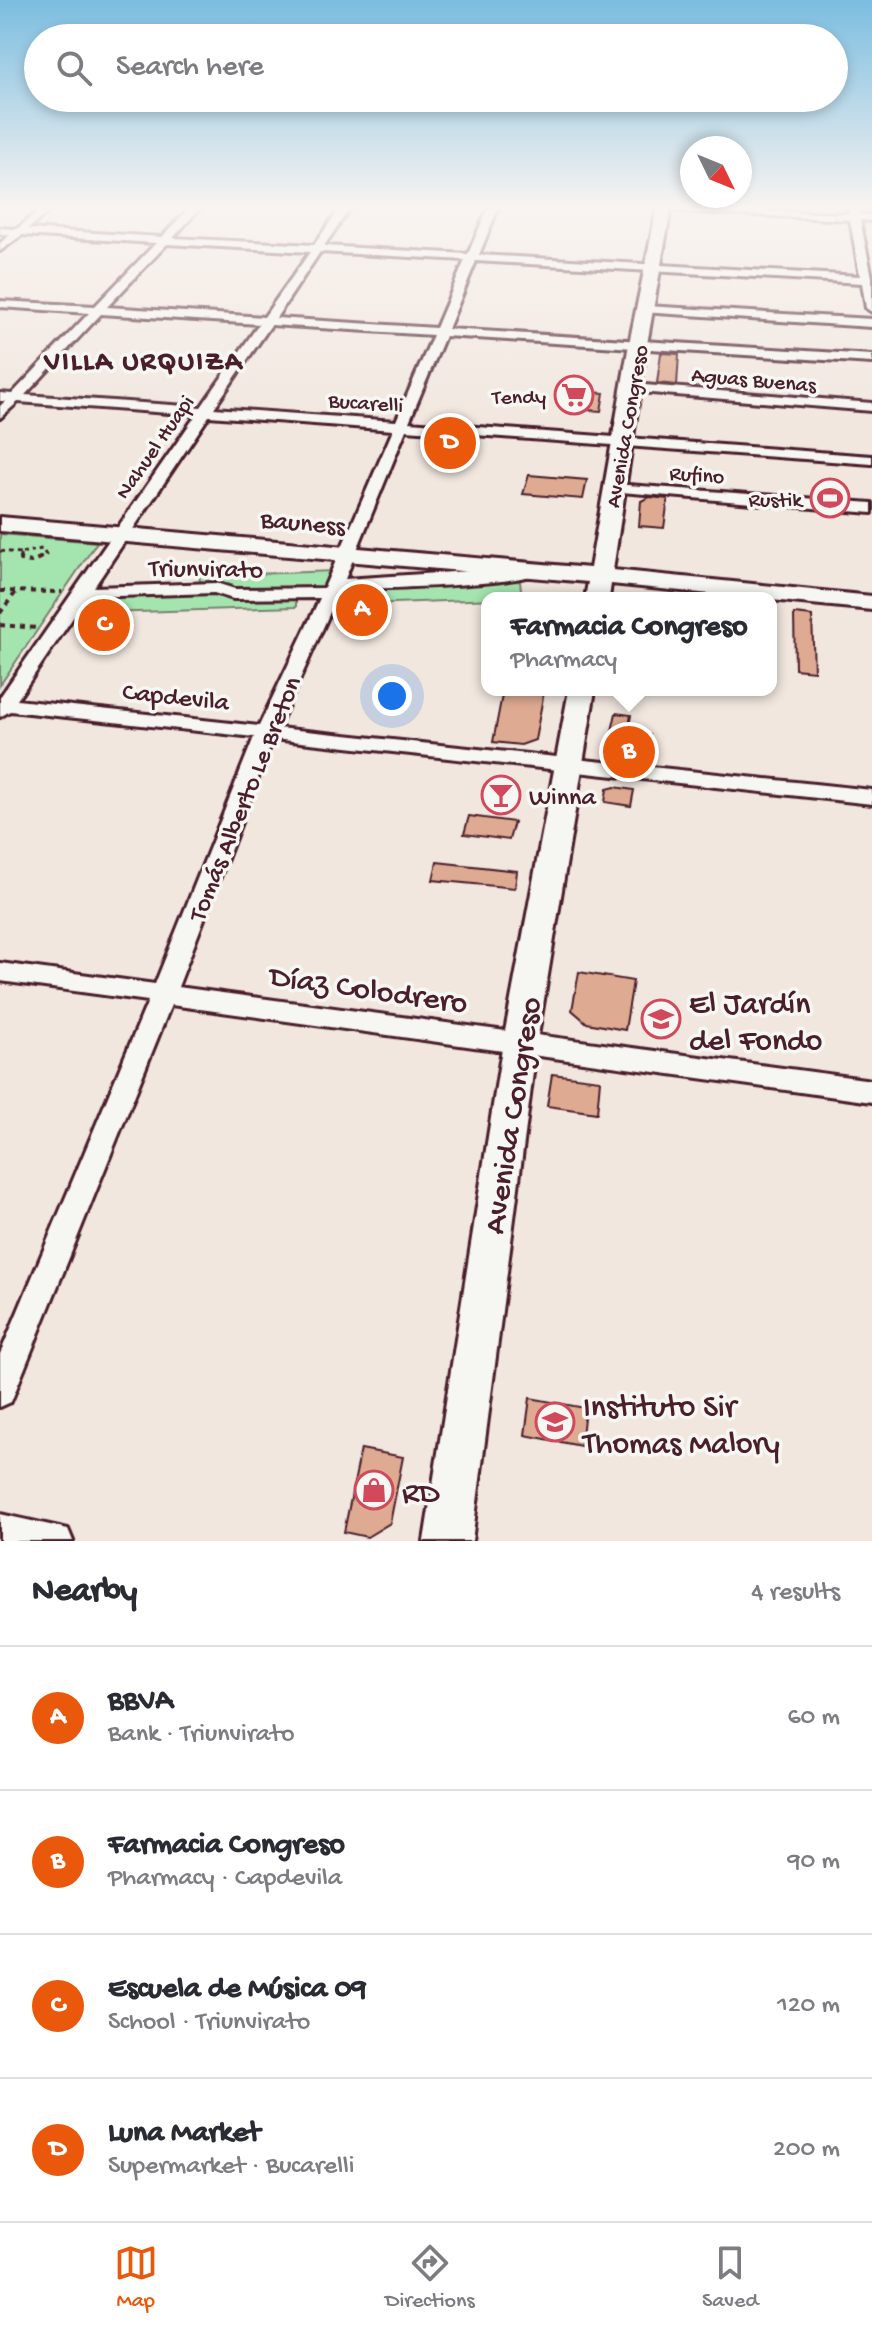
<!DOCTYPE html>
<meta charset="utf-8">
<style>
body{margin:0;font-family:"Gochi Hand",sans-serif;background:#f7f7f7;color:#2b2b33}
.compass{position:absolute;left:680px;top:136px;width:72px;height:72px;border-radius:50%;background:#fff;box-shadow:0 4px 12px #0003;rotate:133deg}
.you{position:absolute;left:392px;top:696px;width:28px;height:28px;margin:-20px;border:6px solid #fff;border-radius:50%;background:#1a73e8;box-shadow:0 0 0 12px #1a73e833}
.badge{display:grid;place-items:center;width:52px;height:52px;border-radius:50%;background:#ea580c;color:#fff;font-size:26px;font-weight:700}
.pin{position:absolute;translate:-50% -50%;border:4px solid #fff;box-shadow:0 2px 8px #0006}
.popup{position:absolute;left:481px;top:592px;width:296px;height:104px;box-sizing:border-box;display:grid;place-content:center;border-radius:16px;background:#fff;filter:drop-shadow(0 2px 6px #0005);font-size:26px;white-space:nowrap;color:#7c7c81}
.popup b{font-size:30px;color:#2b2b33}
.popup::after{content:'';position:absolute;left:50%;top:100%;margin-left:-16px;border:16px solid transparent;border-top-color:#fff}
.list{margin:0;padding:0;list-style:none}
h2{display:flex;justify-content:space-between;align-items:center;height:104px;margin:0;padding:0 32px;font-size:34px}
h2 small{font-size:26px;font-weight:400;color:#7c7c81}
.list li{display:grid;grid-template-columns:52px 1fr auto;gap:24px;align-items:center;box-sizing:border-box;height:144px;padding:0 32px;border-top:2px solid #e1e1e2}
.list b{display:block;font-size:30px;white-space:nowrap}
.list p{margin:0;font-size:26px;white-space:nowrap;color:#7c7c81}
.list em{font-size:26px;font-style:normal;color:#7c7c81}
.icon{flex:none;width:44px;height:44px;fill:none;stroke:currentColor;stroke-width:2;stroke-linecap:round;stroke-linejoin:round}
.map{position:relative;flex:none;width:872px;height:1541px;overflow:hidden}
.search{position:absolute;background:#fff;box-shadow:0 4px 12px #0003;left:24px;right:24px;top:24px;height:88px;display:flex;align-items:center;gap:20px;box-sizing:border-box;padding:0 28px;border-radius:44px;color:#7c7c81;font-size:30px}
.sheet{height:680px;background:#fff}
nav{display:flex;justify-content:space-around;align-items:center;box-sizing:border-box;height:112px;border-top:2px solid #e1e1e2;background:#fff;font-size:22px;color:#7c7c81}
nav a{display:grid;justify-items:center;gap:4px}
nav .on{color:#ea580c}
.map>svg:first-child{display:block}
.green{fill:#a4e5af;stroke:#77826d;stroke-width:2}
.building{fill:#deab92;stroke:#4a1f2b;stroke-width:2}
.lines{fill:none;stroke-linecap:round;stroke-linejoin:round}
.minor-casing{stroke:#4a1f2b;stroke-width:6}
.secondary-casing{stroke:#4a1f2b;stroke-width:6}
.path-far1{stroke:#4a1f2b;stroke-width:3;stroke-dasharray:4 4;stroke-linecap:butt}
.path{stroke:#4a1f2b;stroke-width:4;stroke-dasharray:5 5;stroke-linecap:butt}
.minor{fill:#f6f6f2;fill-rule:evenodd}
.secondary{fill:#f6f6f2;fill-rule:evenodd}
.labels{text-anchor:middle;stroke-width:7;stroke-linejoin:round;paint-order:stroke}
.far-street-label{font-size:22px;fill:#4a1f2b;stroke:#f6f6f2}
.far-poi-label{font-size:22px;fill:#4a1f2b;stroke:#f6f6f2;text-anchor:end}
.street-label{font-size:26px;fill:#4a1f2b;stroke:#f6f6f2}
.poi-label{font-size:26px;fill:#4a1f2b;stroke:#f6f6f2;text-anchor:start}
.far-district-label{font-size:28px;font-weight:bold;letter-spacing:2px;fill:#4a1f2b;stroke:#f6f6f2}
.near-street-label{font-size:32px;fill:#4a1f2b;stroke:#f6f6f2}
.near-poi-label{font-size:32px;fill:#4a1f2b;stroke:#f6f6f2;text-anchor:start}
</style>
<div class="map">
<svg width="872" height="1541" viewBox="0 0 872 1541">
<rect width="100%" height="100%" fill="#f1e7df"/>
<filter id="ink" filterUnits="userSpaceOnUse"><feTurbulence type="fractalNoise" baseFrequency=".0125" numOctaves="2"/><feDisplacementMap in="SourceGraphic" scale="16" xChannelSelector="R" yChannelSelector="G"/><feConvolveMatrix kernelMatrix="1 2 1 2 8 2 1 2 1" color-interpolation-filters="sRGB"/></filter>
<g filter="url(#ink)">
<!-- green -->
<path class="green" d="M0 534 97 542 0 685Z
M334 571 330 583 317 590H234L232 584 201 586 199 576Z
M520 581 522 598 369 604 351 600 334 601 344 587Z
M214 591C238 603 269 598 296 597V607L106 613 113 596Z"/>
<!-- building -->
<path class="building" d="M661 353 679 354 677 385 657 383Z
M577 391 604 393 601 411 573 409Z
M529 475 587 480 583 499 523 494Z
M650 497 668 499 664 528 639 526 641 501Z
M794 614 812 616 814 671 795 669Z
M503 690 544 692 535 740 521 745 493 742Z
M616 713 631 715 628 732 650 735 646 759 614 755 608 749Z
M615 787 634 790 631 806 605 802 607 789Z
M469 816 514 822 509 840 464 834Z
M437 862 517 871 515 888 433 880Z
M579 972 633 981 625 1030 587 1023 572 1010Z
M552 1074 600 1080 597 1113 547 1106Z
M530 1398 585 1408 581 1446 525 1435Z
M361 1449 403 1457 390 1523 367 1537 344 1532Z"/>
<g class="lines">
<!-- minor casing -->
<g class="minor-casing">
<path id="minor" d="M42 208H53L28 229 162 237 189 208H200L173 238 314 245 340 208H350L324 246 468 254 488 208H498L479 255 860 276 850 220 673 211 668 208 849 214 848 208H858L859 214 872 215V221L860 220 872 277V312L866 308 862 283 476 261 448 329 872 355V363L445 336 409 422 872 456V464L406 430 345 579 531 567 539 572C523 586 372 588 340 590L278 728 872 790V804L273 739 178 987 872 1080V1102L171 1005 11 1402 0 1407V1354L148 1001 0 981V963L155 984 254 737 10 711 0 717V697L196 415 18 402 0 418V406L5 401H0V393L12 394 89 313 0 307V301L95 306 156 243 22 235 0 251V243L10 235 0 234V228L17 229ZM167 244 310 252 264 317 107 307ZM320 252 465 260 436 328 276 318ZM101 314 259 324 201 407 25 395ZM271 325 433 335 396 421 214 408ZM209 416 393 430 324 588 235 589 216 583 94 587ZM214 593 233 599 320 598 259 726 17 700 87 597Z
M646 306 872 319V327L642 312V308Z
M632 384 872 403V411L627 391 625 388Z
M614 484 872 503V513L609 491V485Z
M0 1514 68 1529 73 1541H0Z"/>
</g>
<!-- secondary casing -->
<g class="secondary-casing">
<path id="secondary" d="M657 208H671L647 344 613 570 872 596V610L611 584 609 598H585L588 582 0 531V517L590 568 629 344Z
M569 690H595L537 1042 472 1541H424L503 1042Z"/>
</g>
<!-- path-far1 -->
<path class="path-far1" d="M0 551 20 553
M20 559V553L42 549 46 555 38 559"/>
<!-- path -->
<path class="path" d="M20 557V560L31 562 42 557
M0 591 62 592
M0 613 16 592
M0 625 37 628"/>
<!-- minor -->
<use href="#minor" class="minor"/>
<!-- secondary -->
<use href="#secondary" class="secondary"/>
</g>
</g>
<!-- sky -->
<linearGradient id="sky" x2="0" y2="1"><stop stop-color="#7bbde0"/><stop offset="0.49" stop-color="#f9f4f1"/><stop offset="1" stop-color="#f9f4f1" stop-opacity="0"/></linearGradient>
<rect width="872" height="424" fill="url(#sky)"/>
<!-- icons -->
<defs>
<g id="supermarket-ring" transform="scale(2)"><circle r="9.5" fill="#f6f6f2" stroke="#d1495b" stroke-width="1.5"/><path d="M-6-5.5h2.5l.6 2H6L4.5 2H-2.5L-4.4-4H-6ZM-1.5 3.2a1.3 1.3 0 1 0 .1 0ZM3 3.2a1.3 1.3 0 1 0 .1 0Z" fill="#d1495b"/></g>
<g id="stadium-ring" transform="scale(2)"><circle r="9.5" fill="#f6f6f2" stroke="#d1495b" stroke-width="1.5"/><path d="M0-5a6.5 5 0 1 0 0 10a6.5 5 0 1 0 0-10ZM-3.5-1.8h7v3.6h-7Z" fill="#d1495b"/></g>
<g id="bar-ring" transform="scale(2)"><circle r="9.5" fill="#f6f6f2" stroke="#d1495b" stroke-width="1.5"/><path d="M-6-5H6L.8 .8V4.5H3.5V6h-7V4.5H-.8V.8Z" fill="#d1495b"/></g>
<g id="school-ring" transform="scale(2)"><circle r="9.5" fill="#f6f6f2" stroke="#d1495b" stroke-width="1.5"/><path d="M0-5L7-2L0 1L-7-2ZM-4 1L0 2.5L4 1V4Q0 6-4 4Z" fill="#d1495b"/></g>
<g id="shop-ring" transform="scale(2)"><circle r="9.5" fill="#f6f6f2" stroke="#d1495b" stroke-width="1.5"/><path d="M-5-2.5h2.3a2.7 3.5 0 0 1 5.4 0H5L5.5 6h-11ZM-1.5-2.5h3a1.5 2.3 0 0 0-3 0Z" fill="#d1495b"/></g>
</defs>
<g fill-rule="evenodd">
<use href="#supermarket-ring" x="574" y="395"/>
<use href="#stadium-ring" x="830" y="498"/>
<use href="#bar-ring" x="501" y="795"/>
<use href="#school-ring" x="661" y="1019"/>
<use href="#school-ring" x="555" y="1422"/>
<use href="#shop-ring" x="374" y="1490"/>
</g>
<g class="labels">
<!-- far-street labels -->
<g class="far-street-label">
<text transform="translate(754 378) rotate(5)" y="8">Aguas Buenas</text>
<text transform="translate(366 401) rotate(4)" y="8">Bucarelli</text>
<text transform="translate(625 426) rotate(-80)" y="8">Avenida Congreso</text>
<text transform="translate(153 446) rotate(-55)" y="8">Nahuel Huapi</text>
<text transform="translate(697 473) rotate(4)" y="8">Rufino</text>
</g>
<!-- far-poi labels -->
<g class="far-poi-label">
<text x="546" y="403">Tendy</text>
<text x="802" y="506">Rustik</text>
</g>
<!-- street labels -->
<g class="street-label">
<text transform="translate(303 521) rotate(5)" y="9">Bauness</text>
<text transform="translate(206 567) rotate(1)" y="9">Triunvirato</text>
<text transform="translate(176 695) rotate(6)" y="9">Capdevila</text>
<text transform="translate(243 798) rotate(-68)" y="9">Tomás Alberto Le Breton</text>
</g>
<!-- poi labels -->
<g class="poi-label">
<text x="529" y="804">Winna</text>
</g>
<!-- far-district labels -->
<g class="far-district-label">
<text x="144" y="369">VILLA URQUIZA</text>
</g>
<!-- near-street labels -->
<g class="near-street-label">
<text transform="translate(369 987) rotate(8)" y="11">Díaz Colodrero</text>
<text transform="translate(510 1115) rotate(-81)" y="11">Avenida Congreso</text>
</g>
<!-- near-poi labels -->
<g class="near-poi-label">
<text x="689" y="1012">El Jardín<tspan x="689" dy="37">del Fondo</tspan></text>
<text x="583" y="1415">Instituto Sir<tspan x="583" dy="37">Thomas Malory</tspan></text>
<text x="402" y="1501">RD</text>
</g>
</g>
</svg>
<svg class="compass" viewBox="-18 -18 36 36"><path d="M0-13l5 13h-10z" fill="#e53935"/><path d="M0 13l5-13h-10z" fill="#7c7c81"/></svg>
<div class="you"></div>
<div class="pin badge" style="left:362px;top:610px">A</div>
<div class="pin badge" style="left:629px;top:752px">B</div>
<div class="popup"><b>Farmacia Congreso</b>Pharmacy</div>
<div class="pin badge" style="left:104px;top:625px">C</div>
<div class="pin badge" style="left:450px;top:443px">D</div>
<div class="search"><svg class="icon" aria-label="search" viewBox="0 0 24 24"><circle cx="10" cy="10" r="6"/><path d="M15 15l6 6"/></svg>Search here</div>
</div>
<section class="sheet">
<h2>Nearby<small>4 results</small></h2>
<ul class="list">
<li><span class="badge">A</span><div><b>BBVA</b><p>Bank · Triunvirato</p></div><em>60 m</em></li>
<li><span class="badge">B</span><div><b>Farmacia Congreso</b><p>Pharmacy · Capdevila</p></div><em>90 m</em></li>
<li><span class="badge">C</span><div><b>Escuela de Música 09</b><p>School · Triunvirato</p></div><em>120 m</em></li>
<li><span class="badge">D</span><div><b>Luna Market</b><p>Supermarket · Bucarelli</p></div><em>200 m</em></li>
</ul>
</section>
<nav>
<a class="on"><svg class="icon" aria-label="map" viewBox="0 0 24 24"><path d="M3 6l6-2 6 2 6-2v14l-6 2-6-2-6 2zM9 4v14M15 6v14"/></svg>Map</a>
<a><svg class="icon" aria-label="directions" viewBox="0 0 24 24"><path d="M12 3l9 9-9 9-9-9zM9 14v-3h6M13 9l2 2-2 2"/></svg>Directions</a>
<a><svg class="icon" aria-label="saved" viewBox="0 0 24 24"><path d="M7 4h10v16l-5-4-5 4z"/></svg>Saved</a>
</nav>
